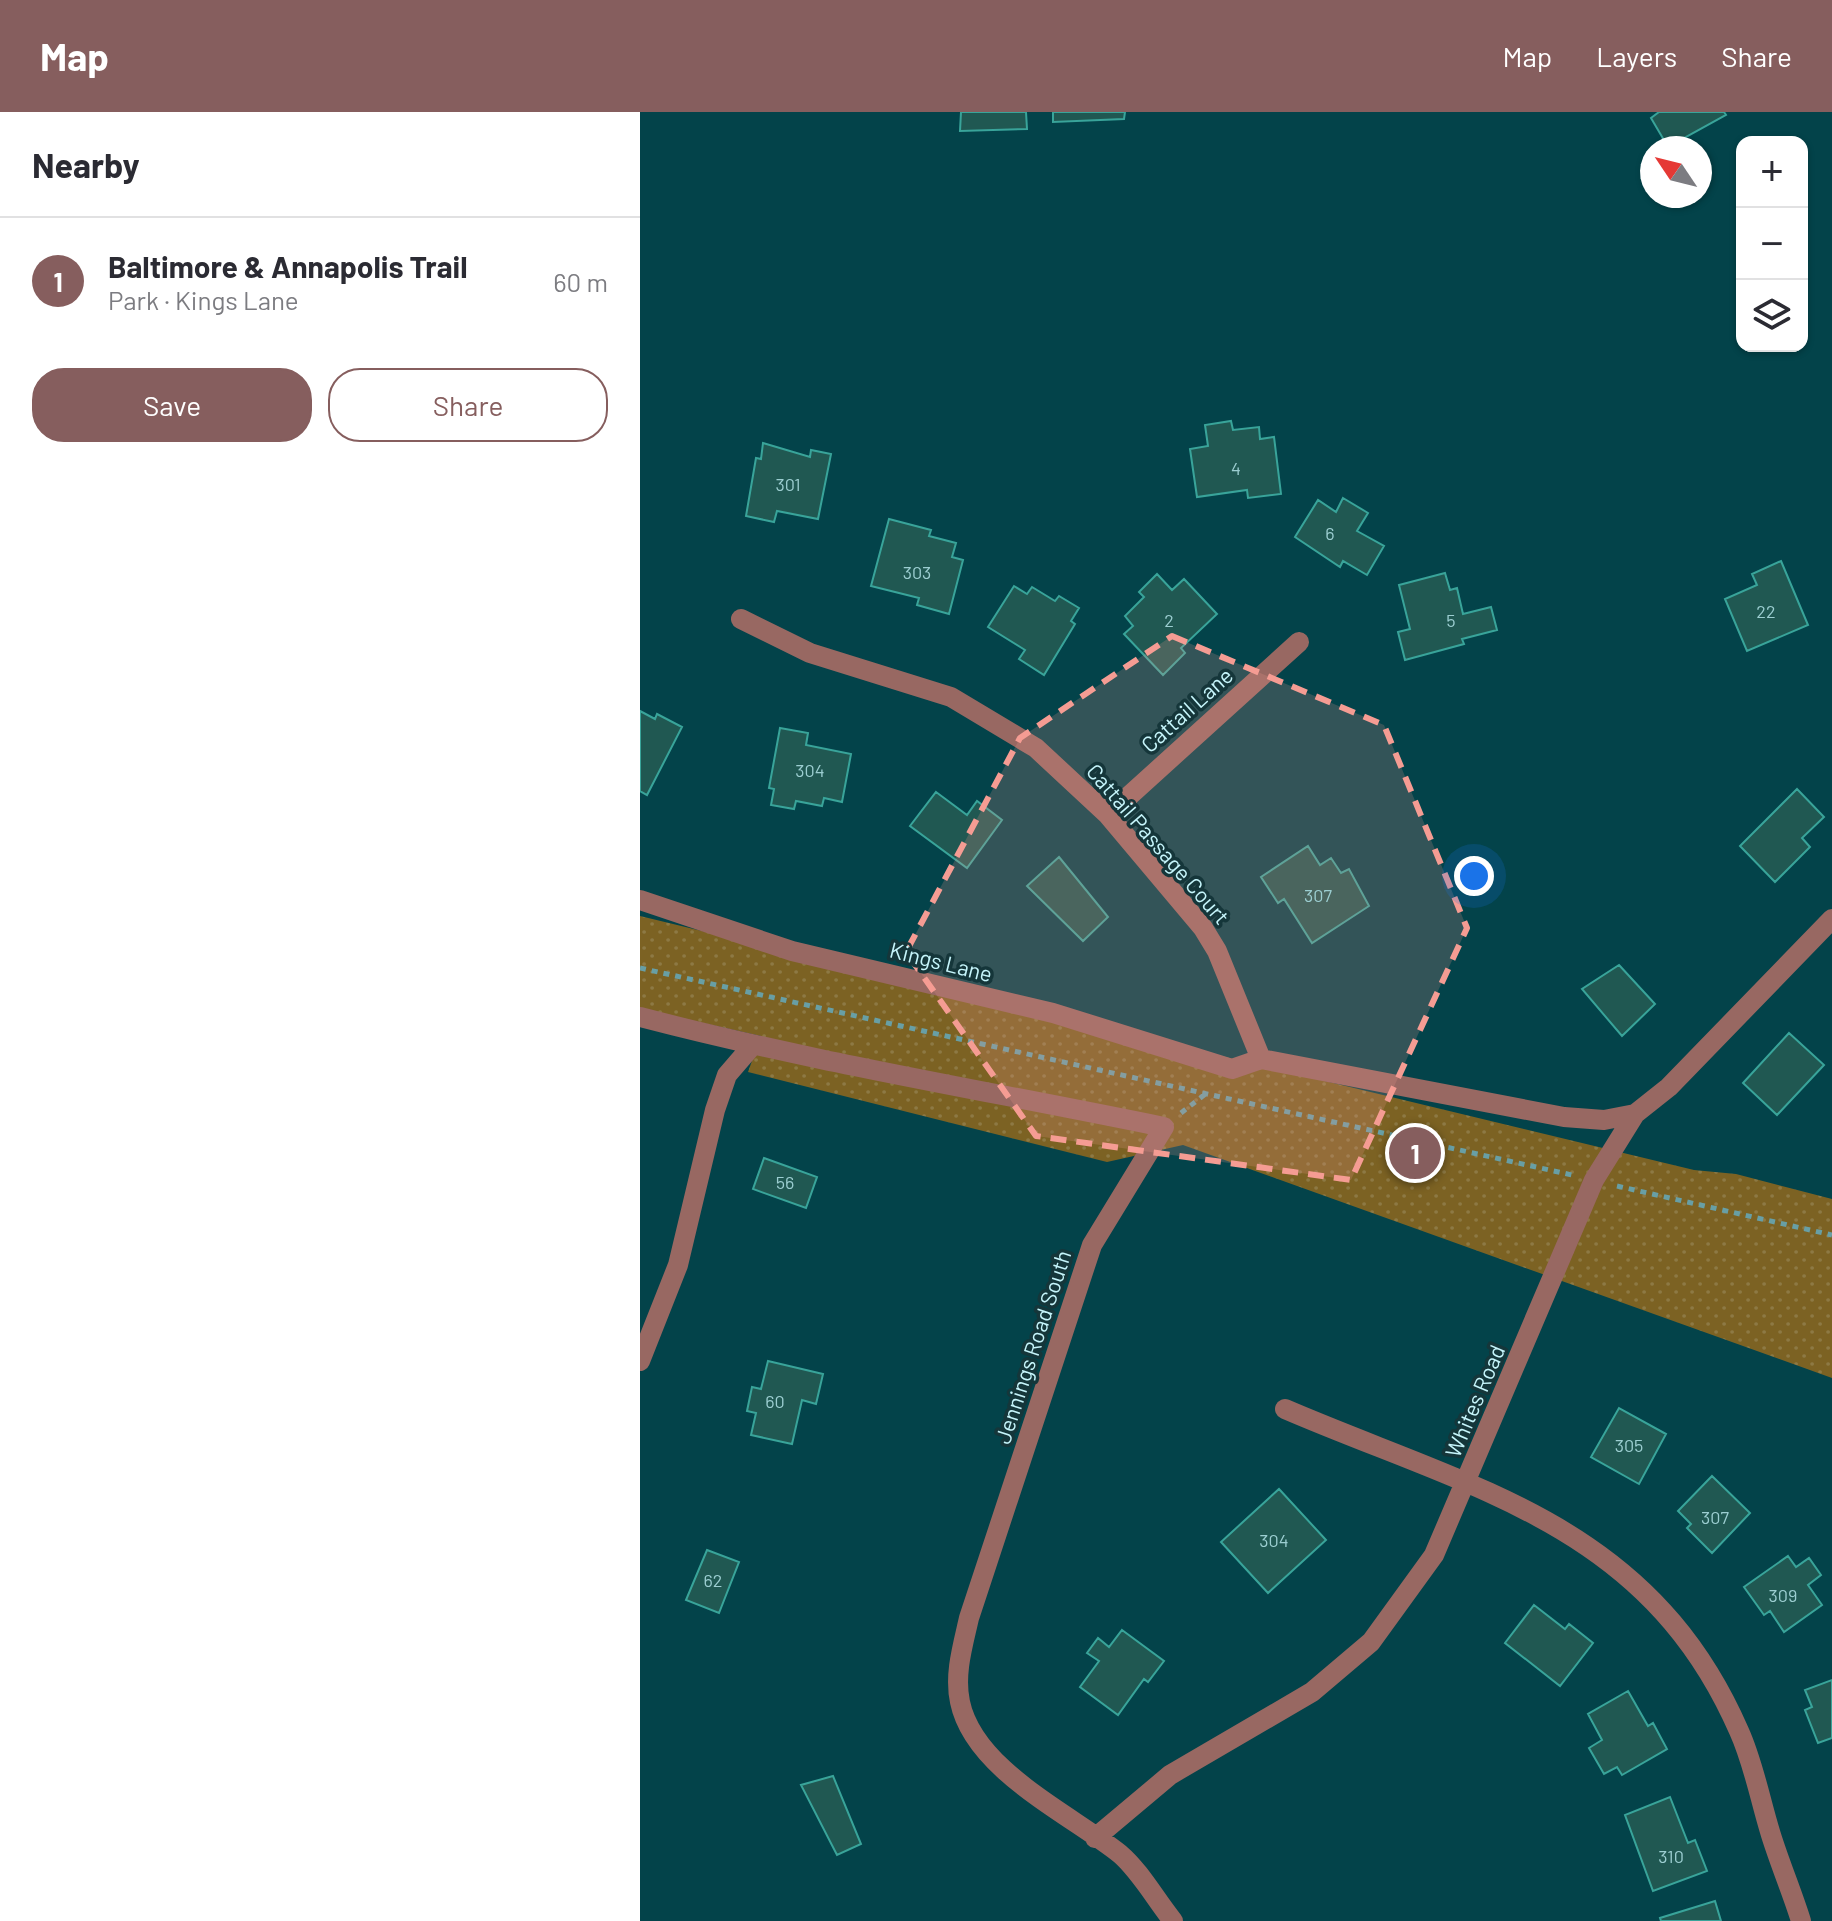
<!DOCTYPE html>
<meta charset="utf-8">
<style>
body{margin:0;font-family:Barlow,sans-serif;background:#f7f7f7;color:#2b2b33}
.controls{position:absolute;right:24px;top:24px;display:grid;overflow:hidden;border-radius:16px;box-shadow:0 2px 6px #0004}
.controls button{width:72px;height:72px;display:grid;place-items:center;padding:0;border:0;border-bottom:2px solid #e1e1e2;background:#fff;color:#2b2b33;font:40px sans-serif}
.compass{position:absolute;left:1000px;top:24px;width:72px;height:72px;border-radius:50%;background:#fff;box-shadow:0 2px 6px #0004;rotate:305deg}
.you{position:absolute;left:834px;top:764px;width:28px;height:28px;margin:-20px;border:6px solid #fff;border-radius:50%;background:#1a73e8;box-shadow:0 0 0 12px #1a73e833}
.badge{display:grid;place-items:center;width:52px;height:52px;border-radius:50%;background:#865e5e;color:#fff;font-size:26px;font-weight:700}
.pin{position:absolute;translate:-50% -50%;border:4px solid #fff;box-shadow:0 2px 8px #0006}
.list{margin:0;padding:0;list-style:none}
h2{display:flex;justify-content:space-between;align-items:center;height:104px;margin:0;padding:0 32px;font-size:34px}
h2 small{font-size:26px;font-weight:400;color:#7c7c81}
.list li{display:grid;grid-template-columns:52px 1fr auto;gap:24px;align-items:center;box-sizing:border-box;height:128px;padding:0 32px;border-top:2px solid #e1e1e2}
.list b{display:block;font-size:30px;white-space:nowrap}
.list p{margin:0;font-size:26px;white-space:nowrap;color:#7c7c81}
.list em{font-size:26px;font-style:normal;color:#7c7c81}
.actions{display:flex;gap:16px;padding:24px 32px}
.actions a{flex:1;padding:18px 0;border:2px solid #865e5e;border-radius:32px;text-align:center;font-size:28px;color:#865e5e}
.actions .main{background:#865e5e;color:#fff}
.icon{flex:none;width:44px;height:44px;fill:none;stroke:currentColor;stroke-width:2;stroke-linecap:round;stroke-linejoin:round}
.map{position:relative;flex:none;width:1192px;height:1809px;overflow:hidden}
header{display:flex;align-items:center;gap:48px;box-sizing:border-box;height:112px;padding:0 40px;background:#865e5e;color:#fff}
header strong{font-size:38px}
nav{display:flex;gap:44px;margin-inline-start:auto;font-size:28px}
main{display:flex}
aside{flex:1;background:#fff}
.map>svg:first-child{display:block}
.park{fill:url(#park-dots)}
.building{fill:#205852;stroke:#39a49a;stroke-width:2}
.lines{fill:none;stroke-linecap:round;stroke-linejoin:round}
.path{stroke:#689fa5;stroke-width:5;stroke-dasharray:6 6;stroke-linecap:butt}
.minor{stroke:#986862;stroke-width:20}
.marked{fill:#f59c93;fill-opacity:0.2;stroke:#f59c93;stroke-width:6;stroke-dasharray:16 10;stroke-linejoin:round}
.labels{text-anchor:middle;stroke-width:7;stroke-linejoin:round;paint-order:stroke}
.number-label{font-size:18px;fill:#9cced1}
.street-label{font-size:22px;fill:#c6f5fb;stroke:#15363a}
</style>
<header>
<strong>Map</strong>
<nav><a>Map</a><a>Layers</a><a>Share</a></nav>
</header>
<main>
<aside>
<h2>Nearby<small></small></h2>
<ul class="list">
<li><span class="badge">1</span><div><b>Baltimore &amp; Annapolis Trail</b><p>Park · Kings Lane</p></div><em>60 m</em></li>
</ul>
<div class="actions"><a class="main">Save</a><a>Share</a></div>
</aside>
<div class="map">
<svg width="1192" height="1809" viewBox="0 0 1192 1809">
<defs>
<pattern id="park-dots" width="8" height="8" patternUnits="userSpaceOnUse" patternTransform="scale(2)"><rect width="8" height="8" fill="#7c6223"/><path d="M2 2h.1M6 6h.1" fill="none" stroke="#8d7944" stroke-width="1.8" stroke-linecap="round"/></pattern>
</defs>
<rect width="100%" height="100%" fill="#03434a"/>
<!-- park -->
<path class="park" d="M0 804 1054 1058 1096 1062 1192 1087V1266L543 1033 467 1050 108 960 121 924 0 897Z"/>
<!-- building -->
<path class="building" d="M321 0H386L387 17 320 19Z
M413 0H485L484 7 413 10Z
M1019 0H1084L1086 3 1028 35 1011 6Z
M591 309 593 318 619 315 620 327 634 325 641 382 608 386 607 378 557 385 550 337 568 334 565 313Z
M123 331 170 345 171 338 191 342 178 407 137 399 134 410 106 404 116 346 121 347Z
M703 386 728 401 717 419 744 434 727 463 703 449 700 455 655 425 678 388 696 400Z
M249 407 291 418 289 424 316 431 312 445 323 448 309 502 277 493 279 486 231 474Z
M1141 449 1168 513 1107 539 1085 487 1117 473 1112 462Z
M805 461 810 478 817 476 823 502 851 495 857 518 822 527 824 532 765 548 758 520 770 517 759 473Z
M517 462 532 478 544 467 577 502 541 536 545 541 523 563 484 522 493 514 485 504 504 485 499 480Z
M374 474 387 482 392 475 415 489 419 484 439 496 431 509 435 512 404 563 379 547 385 538 348 515Z
M0 599 15 607 17 602 42 615 7 683 0 679Z
M140 616 168 621 166 633 211 642 202 690 184 686 182 694 156 689 154 697 131 693 134 677 129 676Z
M1157 677 1184 705 1162 726 1170 735 1135 770 1100 734Z
M296 680 327 703 337 689 362 708 327 756 270 714Z
M668 734 680 753 691 746 701 761 709 757 729 794 672 831 644 787 638 791 621 765Z
M419 745 468 805 443 829 387 774Z
M979 853 1015 892 982 924 942 877Z
M1149 921 1184 953 1137 1003 1103 971Z
M124 1046 177 1065 166 1096 113 1077Z
M128 1249 183 1262 176 1292 162 1288 152 1332 111 1323 116 1301 107 1299 112 1275 121 1277Z
M979 1296 1026 1322 999 1372 951 1345Z
M1072 1364 1110 1401 1072 1441 1047 1416 1051 1412 1038 1399Z
M639 1377 686 1428 628 1481 581 1430Z
M67 1438 99 1450 79 1501 46 1488Z
M1148 1444 1156 1455 1169 1446 1181 1463 1168 1473 1182 1493 1144 1520 1130 1499 1124 1503 1104 1475Z
M894 1493 925 1517 929 1512 953 1531 920 1574 865 1531Z
M482 1518 524 1549 508 1570 504 1567 478 1603 440 1575 459 1549 447 1541 458 1526 469 1535Z
M1192 1568V1626L1178 1631 1165 1598 1172 1595 1165 1578Z
M988 1579 1008 1614 1013 1611 1027 1637 982 1663 977 1655 964 1662 949 1636 962 1628 948 1602Z
M193 1664 221 1732 197 1743 161 1673Z
M1030 1685 1048 1731 1055 1728 1067 1759 1013 1779 985 1703Z
M1075 1789 1081 1809H1021L1020 1806Z"/>
<g class="lines">
<!-- path -->
<path class="path" d="M0 856 932 1063
M541 1001 568 980
M977 1074 1192 1123"/>
<!-- minor -->
<path class="minor" d="M101 507 170 541 311 585 396 636 468 703 563 816 577 839 621 947
M468 703 659 530
M0 788 152 839 413 901 592 957 621 947 924 1005 964 1008 995 1002
M0 905C172 950 349 979 524 1015L452 1133 329 1506C323 1533 314 1562 320 1590 334 1658 430 1702 480 1742 500 1759 516 1788 533 1809
M0 1249 38 1153 75 998 87 963 112 934
M645 1297C833 1378 1008 1411 1099 1619 1114 1652 1120 1688 1131 1723 1140 1752 1152 1780 1161 1809
M455 1726 530 1663 672 1580 731 1530 794 1443 954 1068 995 1002 1029 975 1192 807"/>
</g>
<!-- marked area -->
<path class="marked" d="M532 524 744 613 827 816 711 1068 396 1024 266 840 380 626Z"/>
<g class="labels">
<!-- number labels -->
<g class="number-label">
<text x="596" y="363">4</text>
<text x="148" y="379">301</text>
<text x="690" y="428">6</text>
<text x="277" y="467">303</text>
<text x="1126" y="506">22</text>
<text x="529" y="515">2</text>
<text x="811" y="515">5</text>
<text x="170" y="665">304</text>
<text x="678" y="790">307</text>
<text x="145" y="1077">56</text>
<text x="135" y="1296">60</text>
<text x="989" y="1340">305</text>
<text x="1075" y="1412">307</text>
<text x="634" y="1435">304</text>
<text x="73" y="1475">62</text>
<text x="1143" y="1490">309</text>
<text x="1031" y="1751">310</text>
</g>
<!-- street labels -->
<g class="street-label">
<text transform="translate(547 598) rotate(-42)" y="8">Cattail Lane</text>
<text transform="translate(518 732) rotate(49)" y="8">Cattail Passage Court</text>
<text transform="translate(301 850) rotate(14)" y="8">Kings Lane</text>
<text transform="translate(393 1235) rotate(-72)" y="8">Jennings Road South</text>
<text transform="translate(835 1289) rotate(-67)" y="8">Whites Road</text>
</g>
</g>
</svg>
<div class="controls">
<button>+</button>
<button>−</button>
<button><svg class="icon" aria-label="layers" viewBox="0 0 24 24"><path d="M12 4l9 5-9 5-9-5zM3 14l9 5 9-5"/></svg></button>
</div>
<svg class="compass" viewBox="-18 -18 36 36"><path d="M0-13l5 13h-10z" fill="#e53935"/><path d="M0 13l5-13h-10z" fill="#7c7c81"/></svg>
<div class="you"></div>
<div class="pin badge" style="left:775px;top:1041px">1</div>
</div>
</main>
